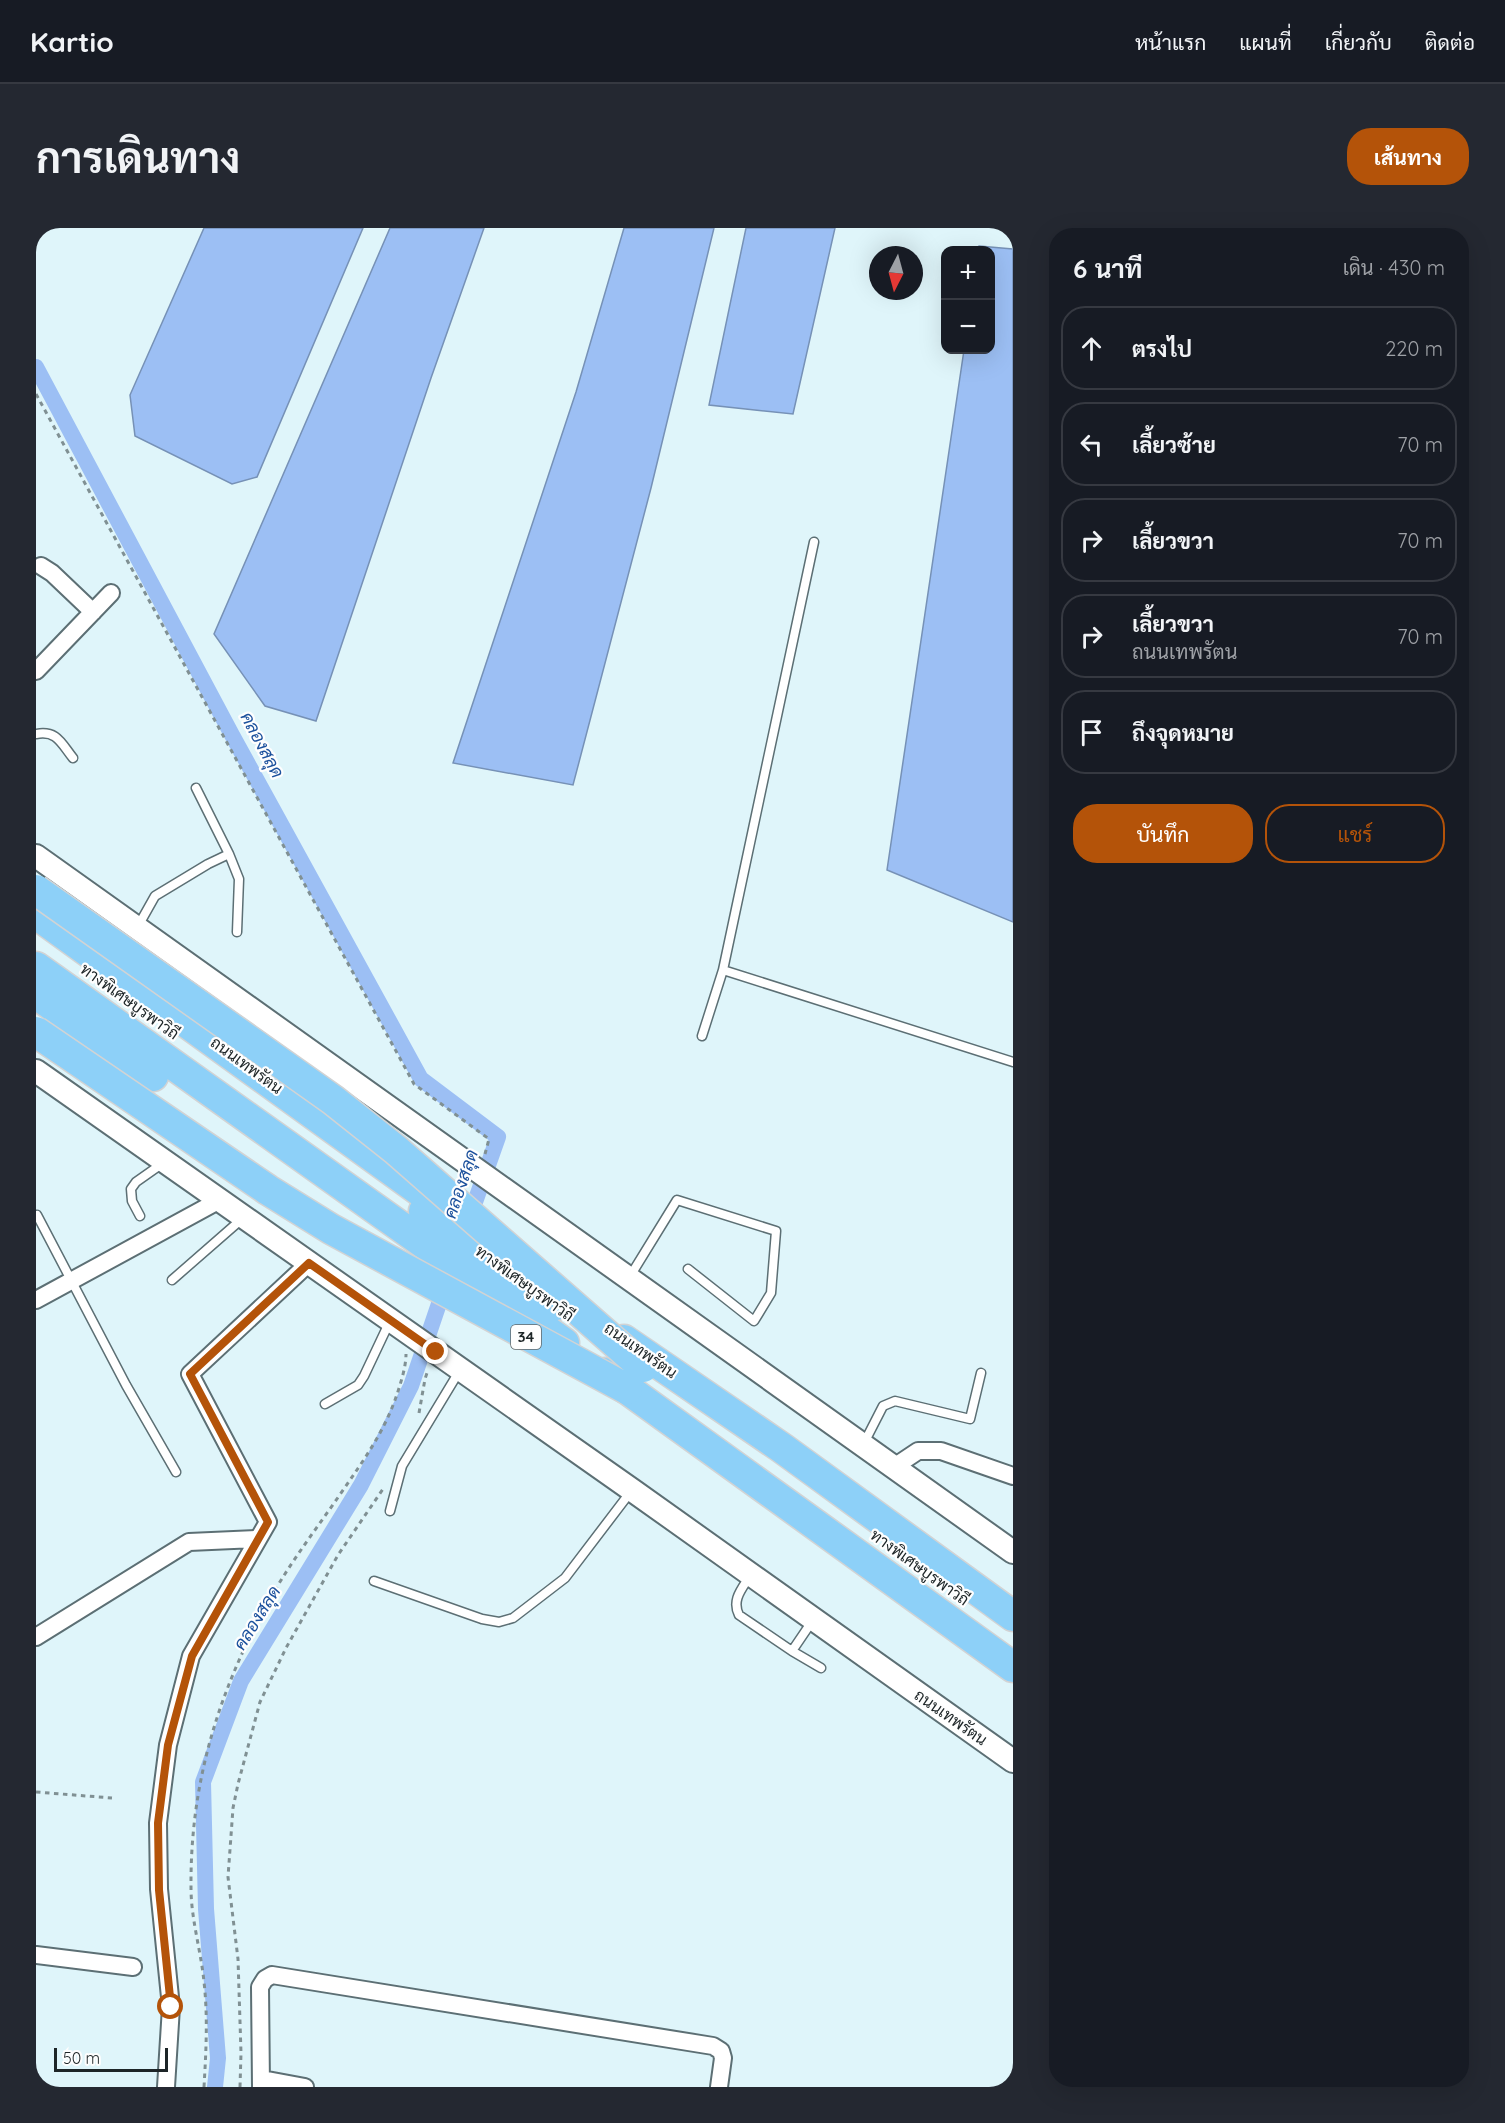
<!DOCTYPE html>
<html lang="th">
<meta charset="utf-8">
<style>
body{margin:0;font-family:Quicksand,Sarabun,sans-serif;background:#242831;color:#f1f3f6}
.controls{position:absolute;right:18px;top:18px;display:grid;overflow:hidden;border-radius:12px;box-shadow:0 6px 24px #0002}
.controls button{width:54px;height:54px;display:grid;place-items:center;padding:0;border:0;border-bottom:2px solid #363941;background:#171b24;color:#f1f3f6;font:30px sans-serif}
.compass{position:absolute;left:833px;top:18px;width:54px;height:54px;border-radius:50%;background:#171b24;box-shadow:0 6px 24px #0002;rotate:186deg}
.scale{position:absolute;left:18px;bottom:15px;width:114px;box-sizing:border-box;padding-left:6px;border:3px solid #1d2527;border-top:0;font-size:16px;line-height:21px;white-space:nowrap;color:#1d2527;-webkit-text-stroke:4px #fefefe;paint-order:stroke}
.stop{position:absolute;width:18px;height:18px;margin:-14px;border:4px solid #b45309;border-radius:50%;background:#fff}
.stop.end{background:#b45309;border-color:#fff;box-shadow:0 2px 6px #0008}
.list{margin:0;padding:0;list-style:none}
h2{display:flex;justify-content:space-between;align-items:center;height:78px;margin:0;padding:0 24px;font-size:26px}
h2 small{font-size:20px;font-weight:400;color:#9ea1a6}
.list li{display:grid;grid-template-columns:39px 1fr auto;gap:18px;align-items:center;box-sizing:border-box;height:84px;margin:0 12px 12px;padding:0 12px;border:2px solid #363941;border-radius:24px}
.list b{display:block;font-size:22px;white-space:nowrap}
.list p{margin:0;font-size:20px;white-space:nowrap;color:#9ea1a6}
.list em{font-size:20px;font-style:normal;color:#9ea1a6}
.actions{display:flex;gap:12px;padding:18px 24px}
.actions a{flex:1;padding:14px 0;border:2px solid #b45309;border-radius:24px;text-align:center;font-size:21px;color:#b45309}
.actions .main{background:#b45309;color:#fff}
.icon{flex:none;width:33px;height:33px;fill:none;stroke:currentColor;stroke-width:2;stroke-linecap:round;stroke-linejoin:round}
.map{position:relative;flex:none;width:977px;height:1859px;overflow:hidden;border-radius:24px}
header{display:flex;align-items:center;gap:36px;box-sizing:border-box;height:84px;padding:0 30px;background:#171b24;border-bottom:2px solid #363941}
header strong{font-size:28px}
nav{display:flex;gap:33px;margin-inline-start:auto;font-size:21px}
.intro{display:flex;align-items:center;justify-content:space-between;box-sizing:border-box;height:144px;padding:0 36px}
h1{margin:0;font-size:42px}
.button{padding:15px 27px;border-radius:24px;background:#b45309;color:#fff;font-size:21px;font-weight:700}
main{display:flex;gap:36px;padding:0 36px}
aside{flex:1;background:#171b24;border-radius:24px;box-shadow:0 6px 24px #0002}
.map>svg:first-child{display:block}
.water{fill:#9cbff4;stroke:#7691b6;stroke-width:1.5}
.lines{fill:none;stroke-linecap:round;stroke-linejoin:round}
.canal{stroke:#9cbff4;stroke-width:16}
.lane-casing{stroke:#5c6f74;stroke-width:11}
.street-casing{stroke:#5c6f74;stroke-width:20}
.secondary-casing{stroke:#5c6f74;stroke-width:26}
.highway-casing{stroke:#d2d3d4;stroke-width:33}
.path{stroke:#809093;stroke-width:3;stroke-dasharray:4.5 4.5;stroke-linecap:butt}
.lane{stroke:#fff;stroke-width:8}
.street{stroke:#fff;stroke-width:16}
.secondary{stroke:#fff;stroke-width:22}
.highway{stroke:#8dd0f8;stroke-width:30}
.highway-bridge-casing{stroke:#d2d3d4;stroke-width:33;stroke-linecap:butt}
.highway-bridge{stroke:#8dd0f8;stroke-width:30}
.route{stroke:#b45309;stroke-width:8}
.labels{text-anchor:middle;stroke-width:4.5;stroke-linejoin:round;paint-order:stroke}
.shield{fill:#fefefe;stroke:#606668;stroke-width:1.5}
.shield-label{font-size:15px;font-weight:bold;fill:#1d2527}
.street-label{font-size:16px;fill:#1d2527;stroke:#fefefe}
.water-label{font-size:18px;font-style:italic;fill:#1c519d;stroke:#fefefe}
</style>
<header>
<strong>Kartio</strong>
<nav><a>หน้าแรก</a><a>แผนที่</a><a>เกี่ยวกับ</a><a>ติดต่อ</a></nav>
</header>
<div class="intro"><h1>การเดินทาง</h1><a class="button">เส้นทาง</a></div>
<main>
<div class="map">
<svg width="977" height="1859" viewBox="0 0 977 1859">
<rect width="100%" height="100%" fill="#dff5fa"/>
<!-- water -->
<path class="water" d="M168 0H327L221 249 196 256 99 208 94 167Z
M354 0H448L395 150 280 493 229 478 178 406Z
M588 0H678L615 260 537 557 417 535 540 164Z
M710 0H799L757 186 673 177Z
M943 18 977 21V694L851 642 928 122H954V22H942Z"/>
<g class="lines">
<!-- canal -->
<path class="canal" d="M0 139 196 507 385 851 462 909 433 991
M179 1859 182 1830 170 1681 167 1554 205 1453 325 1257 375 1158 410 1055"/>
<!-- lane casing -->
<g class="lane-casing">
<path id="lane" d="M778 314 687 742 977 834
M0 506C21 502 25 515 37 530
M160 560 193 626
M101 700 119 668 172 636 193 626 203 651 201 704
M666 808 687 742
M1 987 90 1157 140 1244
M104 988 96 973 95 961 100 954 127 935
M593 1050 641 972 740 1003 735 1065 718 1093 652 1041
M136 1052 207 990
M289 1176 322 1157 328 1148 354 1093
M827 1217 847 1178 859 1173 934 1191 945 1145
M354 1283 366 1238 424 1142
M715 1346C707 1360 695 1371 703 1387L756 1423 785 1440
M338 1353 446 1391 463 1394 477 1390 529 1350 596 1262
M756 1423 777 1392"/>
</g>
<!-- street casing -->
<g class="street-casing">
<path id="street" d="M5 338 16 345 57 384
M0 443 75 365
M0 1072 182 973
M858 1239 882 1223H905L977 1248
M0 1409 153 1314 222 1311
M0 1727 97 1739
M226 1851 269 1859
M130 1859 135 1779 123 1661 122 1595 132 1517 155 1428 232 1294 154 1146 273 1035
M225 1859 224 1759 229 1751 236 1747 677 1818 685 1823 687 1830 683 1859"/>
</g>
<!-- secondary casing -->
<g class="secondary-casing">
<path id="secondary" d="M0 628 977 1324
M0 843 596 1262 977 1533"/>
</g>
<!-- highway casing -->
<g class="highway-casing">
<path id="highway" d="M0 686 416 986
M0 739 528 1115
M0 766 117 848
M388 983 520 1077
M588 1112 746 1220 977 1388
M569 1145 977 1439"/>
</g>
<!-- path -->
<path class="path" d="M0 166 378 856 453 911 449 926
M383 1185 389 1151 392 1142
M0 1564 76 1570
M168 1859C170 1824 172 1789 168 1754 165 1723 155 1691 155 1660 154 1558 181 1467 230 1378 251 1339 278 1304 303 1268 329 1230 351 1201 364 1157 367 1147 370 1136 370 1126
M204 1859 205 1825 202 1731 192 1649 197 1580 202 1556 224 1474 250 1420 302 1327 347 1261"/>
<!-- lane -->
<use href="#lane" class="lane"/>
<!-- street -->
<use href="#street" class="street"/>
<!-- secondary -->
<use href="#secondary" class="secondary"/>
<!-- highway -->
<use href="#highway" class="highway"/>
<!-- highway-bridge casing -->
<g class="highway-bridge-casing">
<path id="highway-bridge" d="M0 662 297 872 360 922 607 1139
M0 804 232 962 295 1001 591 1161"/>
</g>
<!-- highway-bridge -->
<use href="#highway-bridge" class="highway-bridge"/>
</g>
<g class="lines">
<!-- route -->
<path class="route" d="M135 1779 123 1662 122 1595 132 1517 156 1428 232 1294 154 1146 273 1035 400 1124"/>
</g>
<g class="labels">
<!-- shield labels -->
<rect class="shield" x="475" y="1097" width="30" height="24" rx="4.5"/>
<g class="shield-label">
<text x="490" y="1114">34</text>
</g>
<!-- street labels -->
<g class="street-label">
<text transform="translate(94 773) rotate(36)" y="6">ทางพิเศษบูรพาวิถี</text>
<text transform="translate(211 837) rotate(36)" y="6">ถนนเทพรัตน</text>
<text transform="translate(489 1055) rotate(36)" y="6">ทางพิเศษบูรพาวิถี</text>
<text transform="translate(605 1122) rotate(35)" y="6">ถนนเทพรัตน</text>
<text transform="translate(884 1339) rotate(36)" y="6">ทางพิเศษบูรพาวิถี</text>
<text transform="translate(915 1489) rotate(35)" y="6">ถนนเทพรัตน</text>
</g>
<!-- water labels -->
<g class="water-label">
<text transform="translate(226 517) rotate(62)" y="6">คลองสลุด</text>
<text transform="translate(425 956) rotate(-71)" y="6">คลองสลุด</text>
<text transform="translate(221 1390) rotate(-58)" y="6">คลองสลุด</text>
</g>
</g>
</svg>
<div class="controls">
<button>+</button>
<button>−</button>
</div>
<svg class="compass" viewBox="-18 -18 36 36"><path d="M0-13l5 13h-10z" fill="#e53935"/><path d="M0 13l5-13h-10z" fill="#9ea1a6"/></svg>
<div class="scale">50 m</div>
<div class="stop" style="left:135px;top:1779px"></div>
<div class="stop end" style="left:400px;top:1124px"></div>
</div>
<aside>
<h2>6 นาที<small>เดิน · 430 m</small></h2>
<ul class="list">
<li><svg class="icon" aria-label="ahead" viewBox="0 0 24 24"><path d="M12 20V5M6 11l6-6 6 6"/></svg><div><b>ตรงไป</b></div><em>220 m</em></li>
<li><svg class="icon" aria-label="left" viewBox="0 0 24 24"><path d="M17 20v-9H6M10 6l-5 5 5 5"/></svg><div><b>เลี้ยวซ้าย</b></div><em>70 m</em></li>
<li><svg class="icon" aria-label="right" viewBox="0 0 24 24"><path d="M7 20v-9h11M14 6l5 5-5 5"/></svg><div><b>เลี้ยวขวา</b></div><em>70 m</em></li>
<li><svg class="icon" aria-label="right" viewBox="0 0 24 24"><path d="M7 20v-9h11M14 6l5 5-5 5"/></svg><div><b>เลี้ยวขวา</b><p>ถนนเทพรัตน</p></div><em>70 m</em></li>
<li><svg class="icon" aria-label="arrive" viewBox="0 0 24 24"><path d="M6 21V4h12l-3 4 3 4H6"/></svg><div><b>ถึงจุดหมาย</b></div></li>
</ul>
<div class="actions"><a class="main">บันทึก</a><a>แชร์</a></div>
</aside>
</main>
